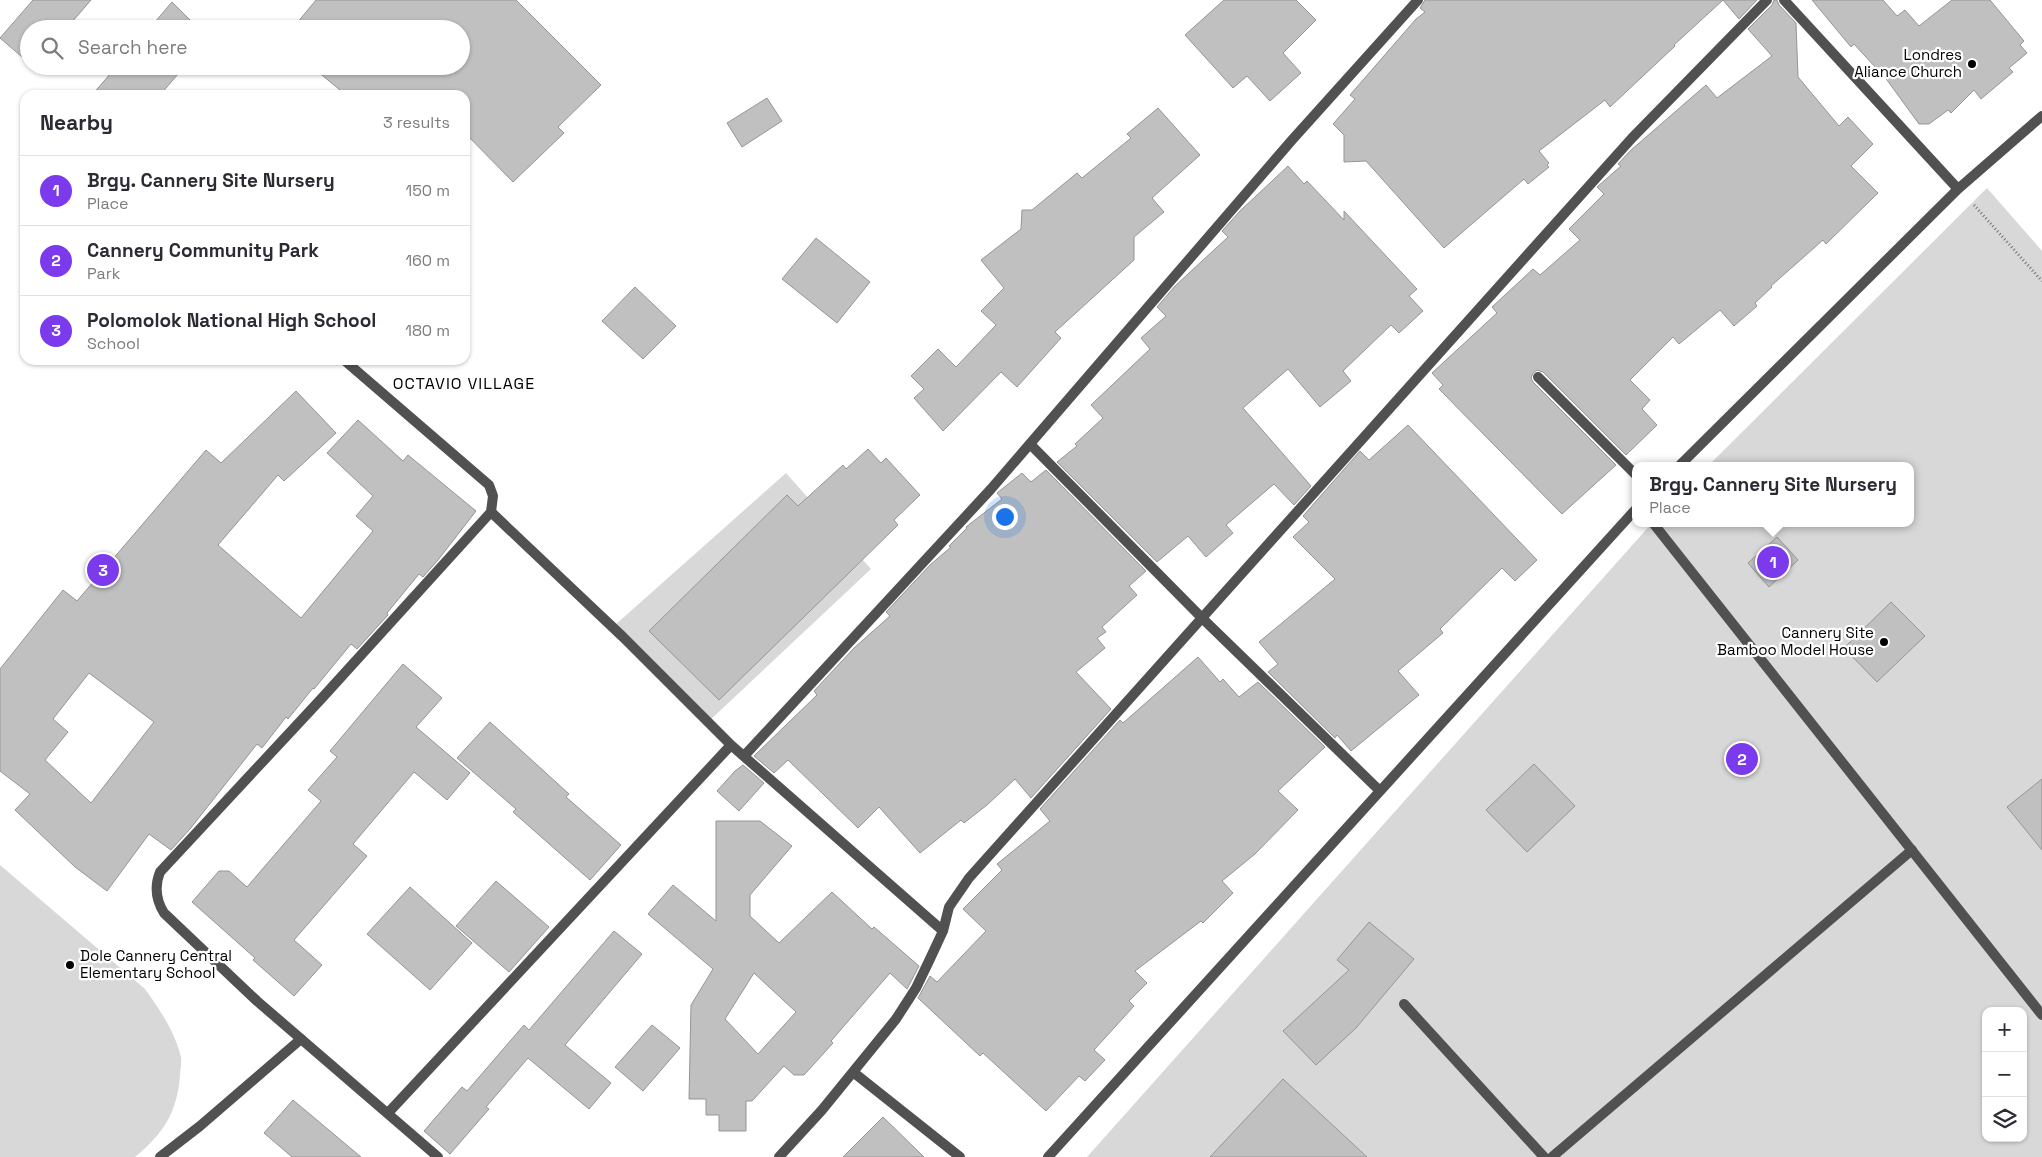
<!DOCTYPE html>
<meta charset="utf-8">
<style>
body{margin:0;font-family:"Space Grotesk",sans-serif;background:#f7f7f7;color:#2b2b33}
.controls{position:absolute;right:15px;bottom:15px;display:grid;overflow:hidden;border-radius:10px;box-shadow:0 1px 4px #0004}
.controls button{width:45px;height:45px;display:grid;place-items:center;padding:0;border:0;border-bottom:1px solid #e1e1e2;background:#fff;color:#2b2b33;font:25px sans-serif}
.you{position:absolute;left:1004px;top:516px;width:18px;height:18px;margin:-12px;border:4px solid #fff;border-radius:50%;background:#1a73e8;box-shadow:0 0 0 8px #1a73e833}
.badge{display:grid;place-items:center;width:32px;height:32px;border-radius:50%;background:#7c3aed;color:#fff;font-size:16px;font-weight:700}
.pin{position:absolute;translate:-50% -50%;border:2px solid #fff;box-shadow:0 1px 5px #0006}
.popup{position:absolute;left:1632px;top:462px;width:282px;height:65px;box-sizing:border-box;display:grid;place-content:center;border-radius:10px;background:#fff;filter:drop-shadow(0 1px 4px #0005);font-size:16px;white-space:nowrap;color:#7c7c81}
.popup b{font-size:19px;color:#2b2b33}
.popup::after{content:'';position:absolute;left:50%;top:100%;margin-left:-10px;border:10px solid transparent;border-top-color:#fff}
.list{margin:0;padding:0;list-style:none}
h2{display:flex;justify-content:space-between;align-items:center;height:65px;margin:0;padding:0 20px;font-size:21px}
h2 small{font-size:16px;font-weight:400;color:#7c7c81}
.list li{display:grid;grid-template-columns:32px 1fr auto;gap:15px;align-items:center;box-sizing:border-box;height:70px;padding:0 20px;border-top:1px solid #e1e1e2}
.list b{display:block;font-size:19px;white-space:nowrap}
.list p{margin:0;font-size:16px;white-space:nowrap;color:#7c7c81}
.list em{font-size:16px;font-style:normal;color:#7c7c81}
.icon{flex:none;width:28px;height:28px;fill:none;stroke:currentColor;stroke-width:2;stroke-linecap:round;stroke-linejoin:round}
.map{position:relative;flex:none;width:2042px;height:1157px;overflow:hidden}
.search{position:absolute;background:#fff;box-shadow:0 1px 4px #0004;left:20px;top:20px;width:450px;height:55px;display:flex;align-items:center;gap:12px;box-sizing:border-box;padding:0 18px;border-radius:28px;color:#7c7c81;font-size:19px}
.panel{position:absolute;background:#fff;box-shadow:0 1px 4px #0004;left:20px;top:90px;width:450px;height:275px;border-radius:15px}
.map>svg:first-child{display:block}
.green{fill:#d8d8d8;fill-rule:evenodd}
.building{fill:#c0c0c0;stroke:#959595;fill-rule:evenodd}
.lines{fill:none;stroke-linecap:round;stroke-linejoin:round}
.path{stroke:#737373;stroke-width:3;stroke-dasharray:1 2.5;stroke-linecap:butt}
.service{stroke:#515151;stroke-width:10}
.minor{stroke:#515151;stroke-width:10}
.poi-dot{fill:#000;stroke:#fff;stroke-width:2}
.labels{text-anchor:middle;stroke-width:4.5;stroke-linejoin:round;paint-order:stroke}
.poi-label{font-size:15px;fill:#000;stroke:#fff;text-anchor:end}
.neighbourhood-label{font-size:16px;letter-spacing:1px;fill:#000;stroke:#fff}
</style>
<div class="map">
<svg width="2042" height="1157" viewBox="0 0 2042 1157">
<rect width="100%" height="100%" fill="#fff"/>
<!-- green -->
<path class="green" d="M1987 188 2042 251V1157H1087L1652 523H1910V466H1708ZM1986 1011H2023V1138H1986Z
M786 473 871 569 709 721 615 625Z
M0 865 145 989C160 1010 175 1032 181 1057 182 1063 180 1070 180 1076 177 1113 163 1134 135 1157H0Z"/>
<!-- building -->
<path class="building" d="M33 0H91L66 29H29V63L0 38Z
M316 0H516L601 85 558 127 564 133 513 182 465 133V95H346L311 66H461V29H292Z
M1224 0H1296L1316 20 1283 53 1301 73 1270 101 1247 76 1233 88 1185 35Z
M1425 0H1757L1739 19 1723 0 1674 45 1675 46 1610 107 1605 100 1539 151 1549 163 1547 165 1549 167 1528 184 1524 179 1444 248 1366 161 1344 162V135L1333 124 1355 99 1350 95 1416 19 1425 12 1420 8Z
M1774 0H1777L1779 5 1796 23 1798 77 1839 126 1848 117 1873 144 1851 166 1878 193 1826 244 1823 240 1771 286 1772 287 1755 303 1757 306 1734 326 1720 310 1679 344 1673 337 1630 380 1650 400 1642 409 1657 425 1626 455 1543 372 1537 370 1533 373 1531 378 1533 382 1616 465 1562 514 1439 389 1443 385 1432 373 1497 313 1492 307 1533 269 1540 275 1580 240 1569 229 1604 194 1597 187 1621 166 1618 164 1630 151 1706 85 1717 98 1772 56 1748 29 1772 5Z
M1812 0H1883L1897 16 1905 10 1919 26 1952 0H1990L2024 41 2020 45 2027 53 2009 68 2013 72 1981 99 1974 90 1951 113 1948 110 1929 124H1919L1887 80 1854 44 1851 47Z
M172 2 199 29H149Z
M117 66H185L160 95H92Z
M767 98 782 121 742 147 727 123Z
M1158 108 1200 155 1152 198 1164 212 1134 237V260L1055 332 1061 338 1017 387 1001 372 943 431 914 398 924 389 911 376 938 349 956 367 996 325 981 311 1004 288 981 260 1021 229 1022 210H1032L1077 173 1082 178 1131 138 1127 134Z
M1288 166 1304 184 1307 181 1344 220V211L1417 289 1409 296 1423 311 1399 333 1391 325 1343 371 1351 381 1320 407 1288 369 1243 408 1311 486 1294 505 1274 484 1226 525 1233 533 1206 557 1188 536 1157 562 1057 462 1077 446 1075 444 1103 418 1091 405 1150 349 1141 338 1166 316 1157 307 1175 286 1228 237 1222 231 1240 211Z
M816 238 870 282 837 323 782 279Z
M635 287 676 326 643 359 602 321Z
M296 391 336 433 284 481 278 475 218 545 301 618 373 531 356 516 373 496 327 453 358 420 403 461 408 455 476 511 438 560 423 577 419 574 387 613 388 615 357 649 351 644 314 689 313 688 288 719 286 717 262 748 257 744 190 829 171 850 149 834 107 891 75 867 15 810 30 794 0 771V669L63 590 77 601 206 450 221 463ZM89 673 154 722 91 803 45 760 68 732 53 719Z
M1408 425 1537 560 1515 581 1502 568 1440 629 1443 633 1398 671 1419 695 1351 751 1337 735 1335 738 1268 672 1278 664 1259 642 1335 579 1293 537 1309 522 1303 516 1360 451 1369 460Z
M868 449 881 463 886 458 920 495 894 520 898 525 719 700 649 631 787 495 798 506 843 465 846 469Z
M1046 470 1146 571 1129 586 1137 595 1102 627 1106 632 1097 638 1105 648 1076 672 1111 709 1031 798 1015 779 987 805 964 823 961 820 920 853 879 807 858 828 788 760 774 773 754 756 817 695 814 691 854 648 890 616 886 612 930 565 951 547 949 546 967 528 966 527 1002 499 997 493 1022 473 1031 482Z
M1777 537 1798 560 1769 587 1748 563Z
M1891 602 1925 636 1877 682 1844 648Z
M1198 657 1220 682 1223 679 1239 697 1258 682 1325 747 1278 791 1298 810 1255 854 1222 881 1233 893 1203 923 1201 921 1135 971 1147 983 1129 1001 1134 1006 1094 1050 1105 1060 1085 1081 1079 1076 1046 1111 983 1053 980 1056 918 998 930 976 937 982 986 931 963 909 1002 870 997 864 1050 821 1040 809 1120 720 1123 723Z
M403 664 442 698 416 727 470 773 447 800 414 772 353 844 367 856 294 940 322 965 294 996 253 960 255 958 192 902 219 871H229L247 887 321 801 308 790 337 757 330 751Z
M490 722 569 794 566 797 621 845 590 880 513 812 516 809 457 758Z
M1534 764 1575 806 1527 852 1486 810Z
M743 765 764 783 739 811 717 791 735 771Z
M2042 779V850L2007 807Z
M716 821H760L792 846 750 895V916L779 943 832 892 872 929 874 927 919 966 907 989 890 973 831 1041 833 1043 804 1075H794L784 1066 752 1101H746V1131H719V1115H706V1099H689L691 1005 713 969 648 914 673 885 716 921ZM754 973 796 1012 758 1054 725 1019Z
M496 881 549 927 509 972 456 926Z
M410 887 472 943 430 990 367 934Z
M1369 922 1414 959 1356 1028 1316 1065 1283 1031 1349 970 1337 960Z
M614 931 642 954 565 1045 611 1083 589 1109 528 1058 486 1107 489 1109 450 1154 424 1131 462 1087 467 1091 524 1025 529 1030Z
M652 1025 680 1048 643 1091 615 1067Z
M1283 1079 1367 1157H1210Z
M293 1100 361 1157H292L264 1133Z
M883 1117 924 1157H843Z"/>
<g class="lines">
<!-- path -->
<path class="path" d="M1974 205 2042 281"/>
<!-- service -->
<path class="service" d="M344 360 489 485 493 496 491 512
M1404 1004 1544 1157
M160 1157 200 1126 301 1039
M1552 1157 1912 850"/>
<!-- minor -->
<path class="minor" d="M1784 0 1958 189
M1538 377 1636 475
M1030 444 1202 618 1380 791
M1679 466 1958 189 2042 116
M1653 523 2042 1015
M744 756 991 489 1292 140 1418 0
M853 1072 960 1157
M388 1113 731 745
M438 1157 257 1001 164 913C156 900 154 887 160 872L322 698 491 512 623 637 731 745 943 931
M779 1157 822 1110 896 1019 916 988 929 961 943 931 949 907 969 878 1632 138 1767 0
M1048 1157 1636 509"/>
</g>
<!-- markers -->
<g class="poi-dot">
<circle cx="1972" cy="64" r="5"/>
<circle cx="1884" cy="642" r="5"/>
<circle cx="70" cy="965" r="5"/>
</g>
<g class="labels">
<!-- poi labels -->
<g class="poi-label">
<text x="1962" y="60">Londres<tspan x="1962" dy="17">Aliance Church</tspan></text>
<text x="1874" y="638">Cannery Site<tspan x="1874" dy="17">Bamboo Model House</tspan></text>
<text x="80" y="961" text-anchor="start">Dole Cannery Central<tspan x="80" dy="17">Elementary School</tspan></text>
</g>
<!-- neighbourhood labels -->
<g class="neighbourhood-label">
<text x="464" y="389">OCTAVIO VILLAGE</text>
</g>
</g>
</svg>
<div class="controls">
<button>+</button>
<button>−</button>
<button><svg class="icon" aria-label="layers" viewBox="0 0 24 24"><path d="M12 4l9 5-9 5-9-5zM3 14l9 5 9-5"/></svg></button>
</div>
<div class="you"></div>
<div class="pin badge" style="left:1773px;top:562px">1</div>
<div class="popup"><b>Brgy. Cannery Site Nursery</b>Place</div>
<div class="pin badge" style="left:1742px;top:759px">2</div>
<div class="pin badge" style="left:103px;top:570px">3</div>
<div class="search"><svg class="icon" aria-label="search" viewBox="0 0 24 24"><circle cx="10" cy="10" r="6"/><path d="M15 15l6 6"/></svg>Search here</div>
<section class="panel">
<h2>Nearby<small>3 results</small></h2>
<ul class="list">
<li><span class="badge">1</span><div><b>Brgy. Cannery Site Nursery</b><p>Place</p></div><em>150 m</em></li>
<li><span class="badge">2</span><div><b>Cannery Community Park</b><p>Park</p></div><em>160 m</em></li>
<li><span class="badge">3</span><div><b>Polomolok National High School</b><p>School</p></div><em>180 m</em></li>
</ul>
</section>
</div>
